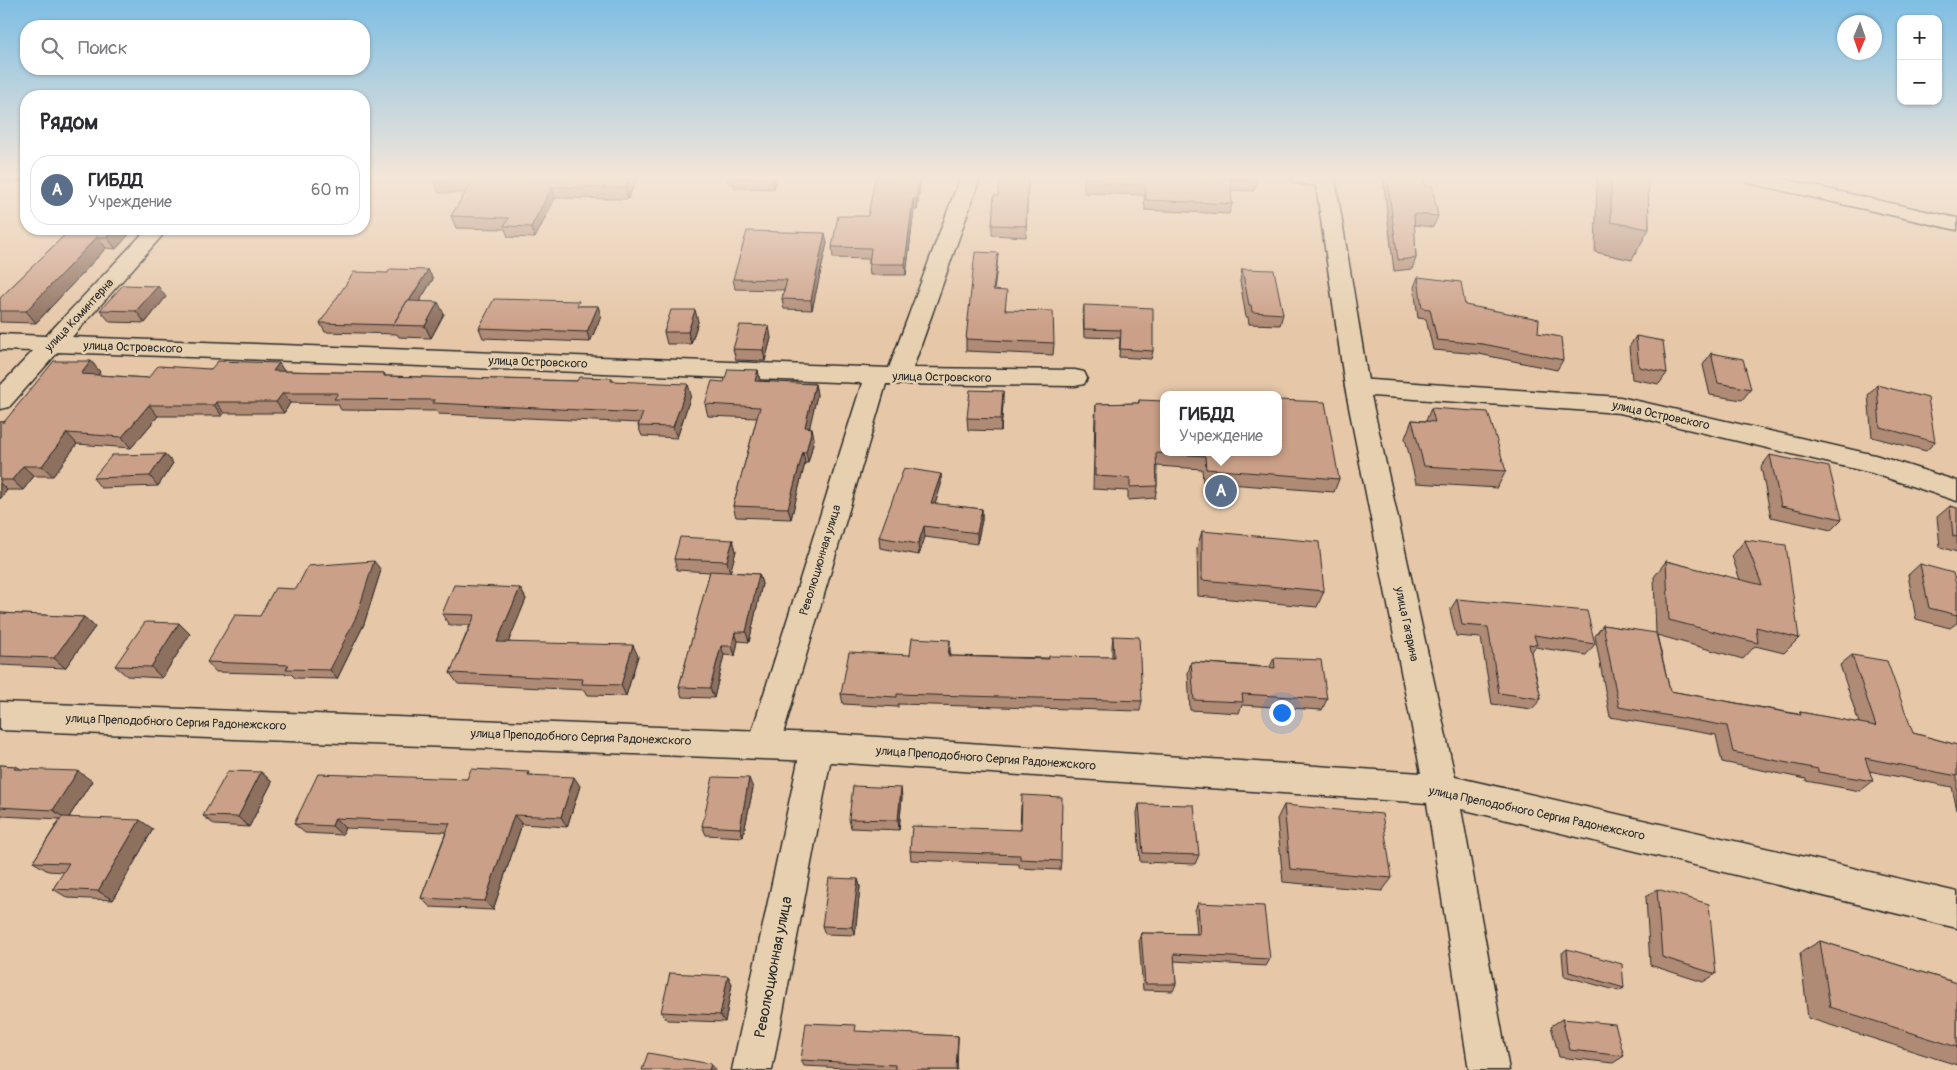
<!DOCTYPE html>
<html lang="ru">
<meta charset="utf-8">
<style>
body{margin:0;font-family:Pangolin,sans-serif;background:#f2f2f3;color:#2b2b33}
.controls{position:absolute;right:15px;top:15px;display:grid;overflow:hidden;border-radius:10px;box-shadow:0 1px 4px #0004}
.controls button{width:45px;height:45px;display:grid;place-items:center;padding:0;border:0;border-bottom:1px solid #e1e1e2;background:#fff;color:#2b2b33;font:25px sans-serif}
.compass{position:absolute;left:1837px;top:15px;width:45px;height:45px;border-radius:50%;background:#fff;box-shadow:0 1px 4px #0004;rotate:182deg}
.you{position:absolute;left:1281px;top:712px;width:18px;height:18px;margin:-12px;border:4px solid #fff;border-radius:50%;background:#1a73e8;box-shadow:0 0 0 8px #1a73e833}
.badge{display:grid;place-items:center;width:32px;height:32px;border-radius:50%;background:#2563eb;color:#fff;font-size:16px;font-weight:700}
.pin{position:absolute;translate:-50% -50%;border:2px solid #fff;box-shadow:0 1px 5px #0006}
.popup{position:absolute;left:1160px;top:391px;width:122px;height:65px;box-sizing:border-box;display:grid;place-content:center;border-radius:10px;background:#fff;filter:drop-shadow(0 1px 4px #0005);font-size:16px;white-space:nowrap;color:#7c7c81}
.popup b{font-size:19px;color:#2b2b33}
.popup::after{content:'';position:absolute;left:50%;top:100%;margin-left:-10px;border:10px solid transparent;border-top-color:#fff}
.list{margin:0;padding:0;list-style:none}
h2{display:flex;justify-content:space-between;align-items:center;height:65px;margin:0;padding:0 20px;font-size:21px}
h2 small{font-size:16px;font-weight:400;color:#7c7c81}
.list li{display:grid;grid-template-columns:32px 1fr auto;gap:15px;align-items:center;box-sizing:border-box;height:70px;margin:0 10px 10px;padding:0 10px;border:1px solid #e1e1e2;border-radius:20px}
.list b{display:block;font-size:19px;white-space:nowrap}
.list p{margin:0;font-size:16px;white-space:nowrap;color:#7c7c81}
.list em{font-size:16px;font-style:normal;color:#7c7c81}
.icon{flex:none;width:28px;height:28px;fill:none;stroke:currentColor;stroke-width:2;stroke-linecap:round;stroke-linejoin:round}
.map{position:relative;flex:none;width:1957px;height:1070px;overflow:hidden}
.search{position:absolute;background:#fff;box-shadow:0 1px 4px #0004;left:20px;top:20px;width:350px;height:55px;display:flex;align-items:center;gap:12px;box-sizing:border-box;padding:0 18px;border-radius:20px;color:#7c7c81;font-size:19px}
.panel{position:absolute;background:#fff;box-shadow:0 1px 4px #0004;left:20px;top:90px;width:350px;height:145px;border-radius:20px}
.map>svg:first-child{display:block}
.lines{fill:none;stroke-linecap:round;stroke-linejoin:round}
.street-casing{stroke:#2b2b2b;stroke-width:3}
.secondary-casing{stroke:#2b2b2b;stroke-width:3}
.street{fill:#e6d0af;fill-rule:evenodd}
.secondary{fill:#e6d0af;fill-rule:evenodd}
.wall{fill:#af8a75;stroke:#2b2b2b}
.shaded-wall{fill:#8e705f;stroke:#2b2b2b}
.building{fill:#cba088;stroke:#2b2b2b}
.labels{text-anchor:middle;stroke-width:5;stroke-linejoin:round;paint-order:stroke}
.street-label{font-size:12px;fill:#2b2b2b;stroke:#e6d0af}
.near-street-label{font-size:15px;fill:#2b2b2b;stroke:#e6d0af}
</style>
<div class="map">
<svg width="1957" height="1070" viewBox="0 0 1957 1070">
<rect width="100%" height="100%" fill="#e6c7a8"/>
<filter id="ink" filterUnits="userSpaceOnUse"><feTurbulence type="fractalNoise" baseFrequency=".02" numOctaves="2"/><feDisplacementMap in="SourceGraphic" scale="10" xChannelSelector="R" yChannelSelector="G"/><feConvolveMatrix kernelMatrix="1 2 1 2 8 2 1 2 1" color-interpolation-filters="sRGB"/></filter>
<g filter="url(#ink)">
<g class="lines">
<!-- street casing -->
<g class="street-casing">
<path id="street" d="M960 178H980L913 368 1075 370 1084 372 1087 378 1084 384 1075 386 886 384 780 744 775 754 764 758 753 754 748 744 862 383 58 352 9 407 0 409V386L33 351 0 350V334L46 336 147 229H168L72 337 889 368Z
M1291 178H1333L1335 180 1332 184C1320 187 1306 185 1294 182Z
M1743 178H1778L1957 218V230L1753 184 1746 182Z
M1357 379 1620 397 1875 455 1957 481V501L1872 473 1620 413 1357 395 1348 393 1345 387 1348 381Z
M817 733 828 737 833 747 772 1070H732L801 747 806 737Z"/>
</g>
<!-- secondary casing -->
<g class="secondary-casing">
<path id="secondary" d="M1315 178H1335L1369 387 1455 777 1957 892V928L1461 809 1509 1070H1469L1427 803 817 761 0 730V702L817 733 1421 773 1345 387Z"/>
</g>
<!-- street -->
<use href="#street" class="street"/>
<!-- secondary -->
<use href="#secondary" class="secondary"/>
</g>
<!-- wall -->
<path class="wall" d="M0 178H26V181H0Z
M437 178H637L628 199 555 198 535 238 508 237 505 229 456 228 451 216 465 193H439L434 182Z
M727 178H777L774 189 735 188 734 184 728 183Z
M921 178 917 210H914L906 275H870L869 264V259L833 258 832 247 868 216Z
M1084 178H1256L1257 181 1254 191 1231 190 1232 204 1229 214 1145 210 1144 195 1084 193Z
M1383 178H1424V185L1438 216 1433 227 1414 225 1416 258 1412 269 1394 271Z
M1597 178H1648L1649 229 1632 260 1595 252Z
M1028 179 1026 237 992 235V225L998 196Z
M71 229H134L116 249 106 248 36 323 0 322V298Z
M827 243 812 310 784 309 782 299 784 290 735 289 733 279Z
M997 265 994 290 1006 310 1054 343 1053 355 966 351V339Z
M1242 269 1283 314 1280 325 1249 324 1248 317H1246L1240 281Z
M428 270 433 279 419 302 444 314 431 338 399 337 397 334 325 332 320 323 388 273Z
M1418 277 1465 305 1563 360 1557 370 1479 354 1433 350 1426 319 1418 318 1414 287Z
M166 297 145 323 110 322 100 310Z
M1084 305 1153 351 1151 359 1119 357 1120 338 1084 337 1083 313Z
M580 306H598L601 316 590 342 483 338 479 328Z
M695 310 698 322 691 344H667L664 332Z
M1636 336 1667 373 1659 384 1632 379 1629 347Z
M771 338 765 361 736 360 733 349Z
M1711 353 1751 389 1742 400 1710 395 1703 365Z
M91 361 100 372 98 375 148 378 211 369 284 371 384 373 386 376 498 379 577 381 612 378 614 381 691 395 677 438 642 436 638 426 639 423 438 414 437 411 341 410 338 404 290 403 284 413H224L222 416H158L131 448 77 444 53 476H34L23 490H7L0 499V422H4Z
M758 370 760 382 815 384 817 395 809 427 812 428 814 439 808 463H805L791 519 736 517 733 506 757 418 708 416 705 404 724 382Z
M1877 385 1935 442 1926 451 1872 437 1868 395Z
M1139 400 1278 452 1339 479 1334 492 1203 482 1202 469 1157 466V486L1155 498 1128 500V491L1093 489 1095 417 1096 404 1139 403Z
M1003 403 1001 431 968 430 967 418Z
M1431 408 1506 471 1497 488 1416 483 1405 438 1412 420 1426 421Z
M165 454 173 463 158 486 101 488 93 478Z
M1770 455 1842 519 1831 530 1771 517 1761 467Z
M941 474V485L935 504 982 509V520L977 544 925 537 919 555 880 548 879 537Z
M1950 506 1957 508V552L1940 547 1937 517Z
M1202 531 1324 591 1317 607 1198 596 1197 548Z
M733 540 736 551 730 572 759 574 762 584 749 642 738 641 735 656 724 655 714 698 682 697 679 687 710 572 677 570 674 559Z
M1745 540 1799 638 1784 653 1755 646 1743 659 1657 635 1670 691 1798 714 1800 712 1859 723 1840 665 1852 655 1913 733 1957 745V810L1952 787 1869 771 1873 781 1860 791 1806 781V779L1722 762 1716 735 1610 717 1595 636 1603 625 1656 634 1654 577 1666 561 1740 580 1732 556Z
M1920 564 1957 588V623L1950 628 1916 619 1908 575Z
M381 570 364 624 337 679 295 678 291 674 216 672 207 662 260 616 296 589Z
M520 588 526 599 508 642 638 656 626 696 588 695 585 690 458 684 450 673 470 625H449L442 614Z
M1457 599 1595 644 1586 655 1535 647 1531 653 1541 699 1532 709 1492 704 1481 638 1456 636 1450 610Z
M0 613 84 617 95 627 65 668 0 665Z
M190 634 162 678 127 676 115 666Z
M1113 636 1142 701 1140 711 898 704V707L843 704 841 694 910 655 950 650V656L1048 658 1112 657V646Z
M1274 658 1327 699 1322 710 1242 705 1239 713 1190 710 1188 673 1191 662 1270 667Z
M0 765 16 766 21 769 92 781 69 817 153 829 113 900 68 898 53 889 64 872 48 871 33 862 60 819 2 816 0 820Z
M261 772 272 782 249 827 215 825 203 816Z
M532 775 580 786 567 827 522 824 493 910 430 907 421 898 446 832 345 828 342 835 305 833 294 824 467 779Z
M753 788 743 837 706 835 702 826Z
M902 797 899 830 851 828 849 819Z
M1139 804 1199 855 1195 864 1140 862 1137 813Z
M1021 805 1061 861 1060 870 1019 868V864L911 860 910 851 1020 830Z
M1284 805 1392 878 1382 891 1283 882 1277 819Z
M858 879 860 887 855 935 825 934 822 926Z
M1657 889 1716 974 1703 982 1650 965 1646 897Z
M1198 903 1270 959 1266 966 1174 961 1176 984 1173 991 1143 990 1139 940 1141 933 1197 934 1195 910Z
M1820 941 1957 983V1065L1808 1018 1800 953Z
M1567 949 1624 988 1619 991 1564 976 1562 953Z
M728 976 732 984 725 1022 667 1020 661 1012Z
M1562 1019 1624 1056 1613 1063 1559 1057 1551 1026Z
M858 1032 958 1036 957 1070H887L804 1066 801 1060Z"/>
<!-- shaded-wall -->
<path class="shaded-wall" d="M629 178H637L628 199 625 188Z
M772 178H777L774 189Z
M919 178H921L917 210 916 200Z
M552 187 555 198 535 238 531 227Z
M913 199 914 210 906 275 905 264Z
M116 229H134L116 249 107 237Z
M825 233 827 243 812 310 811 300Z
M97 237 106 248 36 323 26 311Z
M998 253 997 265 993 302V290Z
M428 270 433 279 405 325H395Z
M158 286 166 297 145 323 136 311Z
M438 302 444 314 431 338 425 326Z
M598 306 601 316 590 342 587 332Z
M695 310 698 322 691 344 688 332Z
M769 326 771 338 765 361 763 350Z
M91 361 100 372 90 384 81 374Z
M279 363 286 374 273 371Z
M758 370 760 381 757 393 755 381Z
M688 384 691 395 677 438 673 427Z
M815 384 817 395 807 439 805 427Z
M1003 391V403L1001 431V419Z
M283 393 290 403 284 413 276 402Z
M216 402 224 413 222 416 214 405Z
M149 405 158 416 131 448 122 437Z
M812 428 814 439 808 463 806 452Z
M67 433 77 444 53 476 42 466Z
M803 452 805 463 791 519 788 508Z
M165 454 173 463 158 486 150 476Z
M23 466 34 476 23 490 12 480Z
M941 474V485L932 514 931 503Z
M0 483 7 490 0 499Z
M982 509V520L977 544V533Z
M924 526 925 537 919 555 918 544Z
M733 540 736 551 730 573 727 561Z
M374 561 381 570 364 624 337 679 330 670Z
M759 574 762 584 749 642 746 632Z
M520 588 526 599 504 653 497 642Z
M84 617 95 627 65 668 54 658Z
M179 623 190 634 162 678 151 667Z
M735 632 738 641 735 656 732 646Z
M950 640V650L949 666 948 656Z
M633 645 638 656 626 696 621 685Z
M721 646 724 655 714 698 710 688Z
M78 771 92 781 67 820 53 810Z
M261 772 272 782 249 827 238 817Z
M574 777 580 786 567 827 561 817Z
M749 778 753 788 743 837 740 828Z
M901 788 902 797 899 830 898 820Z
M514 815 522 824 493 910 485 901Z
M335 818 345 828 342 835 332 826Z
M140 820 153 829 113 900 98 891Z
M858 879 860 887 855 935 852 927Z
M728 976 732 984 725 1022 720 1015Z
M958 1036 957 1070H956Z
M711 1064 716 1070H709Z"/>
<!-- building -->
<path class="building" d="M437 178H629L625 188 552 187 531 227 504 226 509 218 451 216 472 182H434Z
M875 178H919L916 200 913 199 905 264H869L871 248 832 247 838 216H868Z
M1000 178 1028 179 1026 226 992 225 994 195 998 196Z
M1085 178H1256L1257 181 1231 179 1232 204 1146 200 1145 185 1085 182Z
M1387 178H1424V185L1432 186 1438 216 1414 214 1416 258 1398 260Z
M1611 178H1648L1649 229 1611 222Z
M71 229H116L107 237H97L26 311H0V298Z
M747 231 825 233 811 300 782 299 787 280 733 279Z
M975 252 998 253 993 290 1007 291 1005 310 1053 311 1054 343 966 339Z
M390 269 428 270 409 301H407L393 325 320 323 354 272 388 273Z
M1242 269 1274 270 1283 314 1252 312 1251 305H1249Z
M1418 277 1461 282 1465 305 1539 319 1538 333 1561 337 1563 360 1483 344 1437 340 1430 309 1422 308Z
M123 285 158 286 136 311 100 310Z
M494 299 579 301 577 306H598L587 332 479 328Z
M407 301 438 302 425 326 393 325Z
M1084 305 1153 308V351L1120 349 1121 330 1084 329Z
M671 310H695L688 332H664Z
M740 325 769 326 763 350 733 349Z
M1636 336 1663 341 1667 373 1639 367Z
M1711 353 1743 359 1751 389 1718 383Z
M54 361H91L81 374 148 378 158 366 211 369 218 361 279 363 273 371 384 373V376L498 379 577 381 579 377 612 378 611 381 688 384 673 427 638 426 643 413 433 403 435 400 334 399 338 393H283L276 402H216L214 405H149L122 437 67 433 42 466H23L12 480H0V422H4Z
M728 369 758 370 755 381 815 384 805 427 812 428 806 452H803L788 508 733 506 760 407 705 404 712 381 724 382Z
M1877 385 1928 398 1935 442 1880 427Z
M970 390 1003 391 1001 419 967 418Z
M1139 400 1164 401V452H1278V400L1325 402 1339 479 1206 469 1205 456 1156 453 1157 486 1130 487V478L1095 476 1096 404 1139 403Z
M1431 408 1488 412 1506 471 1424 466 1412 420 1435 422Z
M165 454 150 476 93 478 112 455Z
M1770 455 1829 467 1842 519 1781 506Z
M904 468 941 474 931 503 982 509 977 533 924 526 918 544 879 537Z
M1950 506 1957 508V537L1953 536Z
M1202 531 1319 542 1324 591 1202 580Z
M680 537 733 540 727 561 674 559Z
M1745 540 1786 545 1799 638 1756 627 1758 643 1669 620 1666 561 1762 585Z
M374 561 357 615 330 670 286 669 289 665 207 662 235 615 260 616 275 588 296 589 308 566Z
M1920 564 1953 573 1957 588V615L1929 608Z
M710 571 759 574 746 632H735L732 646H721L710 688 679 687Z
M454 585 520 588 497 642 633 645 621 685 582 684 583 679 450 673 475 615 442 614Z
M1457 599 1587 611 1595 644 1534 635 1537 645 1529 644 1541 699 1499 693 1488 627 1462 625Z
M0 613 84 617 54 658 0 656Z
M145 622 179 623 151 667 115 666Z
M1603 625 1656 633 1670 691 1801 715 1800 712 1876 726 1852 655 1887 661 1913 733 1957 745V776L1865 758 1873 781 1818 772V769L1733 752 1727 726 1619 707Z
M1113 636 1139 637 1142 701 897 694V697L841 694 849 652 910 655 912 638 950 640 948 656 1049 659V656L1114 657Z
M1274 658 1321 660 1327 699 1242 694 1243 702 1194 700 1191 662 1275 668Z
M0 765 16 766 14 769 78 771 53 810 0 807Z
M471 769 529 772 528 775 574 777 561 817 514 815 485 901 421 898 450 823 335 818 332 826 294 824 318 774 467 779Z
M228 771 261 772 238 817 203 816Z
M713 777 749 778 740 828 702 826Z
M853 786 901 788 898 820 849 819Z
M1022 795 1062 797 1061 861 1020 859V855L910 851 912 826 1021 830Z
M1139 804 1194 805 1199 855 1143 853Z
M1284 805 1382 814 1392 878 1290 869Z
M62 817 140 820 98 891 53 889 69 863 33 862Z
M829 878 858 879 852 927 822 926Z
M1657 889 1709 904 1716 974 1662 957Z
M1198 903 1264 906 1270 959 1174 954 1176 984H1145L1141 933 1200 934Z
M1820 941 1957 983V1047L1830 1007Z
M1567 949 1622 964 1624 988 1569 972Z
M670 973 728 976 720 1015 661 1012Z
M1562 1019 1615 1024 1624 1056 1570 1050Z
M806 1023 856 1025 855 1031 958 1036 956 1070H895V1065L801 1060Z
M648 1053 711 1064 709 1070H642Z"/>
</g>
<!-- sky -->
<linearGradient id="sky" x2="0" y2="1"><stop stop-color="#7ebee4"/><stop offset="0.54" stop-color="#f4e6d8"/><stop offset="1" stop-color="#f4e6d8" stop-opacity="0"/></linearGradient>
<rect width="1957" height="327" fill="url(#sky)"/>
<g class="labels">
<!-- street labels -->
<g class="street-label">
<text transform="translate(79 315) rotate(-47)" y="4">улица Коминтерна</text>
<text transform="translate(133 347) rotate(2)" y="4">улица Островского</text>
<text transform="translate(538 362) rotate(2)" y="4">улица Островского</text>
<text transform="translate(942 377) rotate(1)" y="4">улица Островского</text>
<text transform="translate(1661 415) rotate(12)" y="4">улица Островского</text>
<text transform="translate(820 560) rotate(-73)" y="4">Революционная улица</text>
<text transform="translate(1407 624) rotate(78)" y="4">улица Гагарина</text>
<text transform="translate(176 722) rotate(2)" y="4">улица Преподобного Сергия Радонежского</text>
<text transform="translate(581 737) rotate(2)" y="4">улица Преподобного Сергия Радонежского</text>
<text transform="translate(986 758) rotate(4)" y="4">улица Преподобного Сергия Радонежского</text>
<text transform="translate(1537 813) rotate(12)" y="4">улица Преподобного Сергия Радонежского</text>
</g>
<!-- near-street labels -->
<g class="near-street-label">
<text transform="translate(773 967) rotate(-79)" y="5">Революционная улица</text>
</g>
</g>
</svg>
<div class="controls">
<button>+</button>
<button>−</button>
</div>
<svg class="compass" viewBox="-18 -18 36 36"><path d="M0-13l5 13h-10z" fill="#e53935"/><path d="M0 13l5-13h-10z" fill="#7c7c81"/></svg>
<div class="you"></div>
<div class="pin badge" style="left:1221px;top:491px;background:#5c6f8a">A</div>
<div class="popup"><b>ГИБДД</b>Учреждение</div>
<div class="search"><svg class="icon" aria-label="search" viewBox="0 0 24 24"><circle cx="10" cy="10" r="6"/><path d="M15 15l6 6"/></svg>Поиск</div>
<section class="panel">
<h2>Рядом<small></small></h2>
<ul class="list">
<li><span class="badge" style="background:#5c6f8a">A</span><div><b>ГИБДД</b><p>Учреждение</p></div><em>60 m</em></li>
</ul>
</section>
</div>
